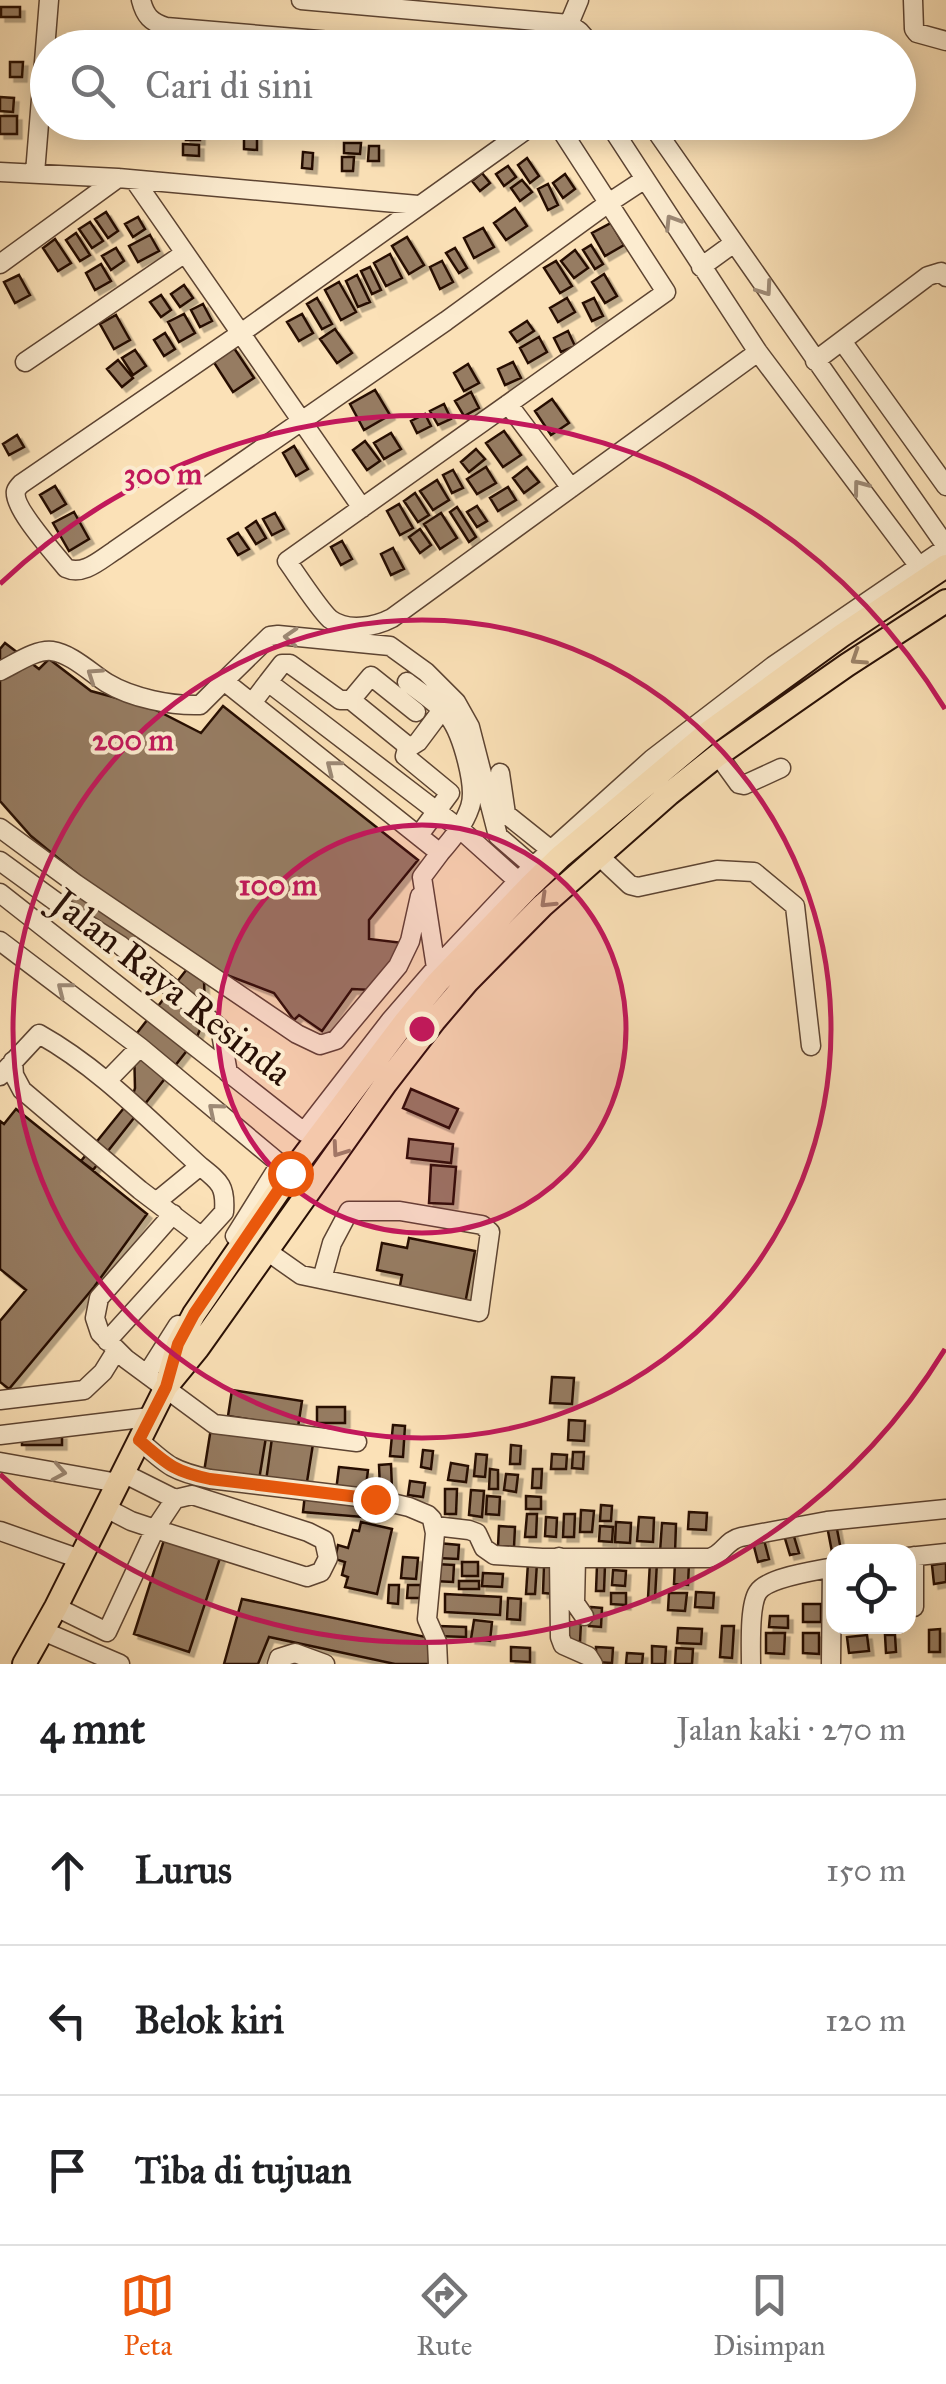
<!DOCTYPE html>
<html lang="id">
<meta charset="utf-8">
<style>
body{margin:0;font-family:"IM FELL Great Primer",serif;background:#f6f6f6;color:#202124}
.controls{position:absolute;right:30px;bottom:30px;display:grid;overflow:hidden;border-radius:20px;box-shadow:0 5px 25px #0003}
.controls button{width:90px;height:90px;display:grid;place-items:center;padding:0;border:0;border-bottom:2px solid #e0e0e0;background:#fff;color:#202124;font:50px sans-serif}
.stop{position:absolute;width:30px;height:30px;margin:-22px;border:8px solid #ea580c;border-radius:50%;background:#fff}
.stop.end{background:#ea580c;border-color:#fff;box-shadow:0 2px 10px #0008}
.list{margin:0;padding:0;list-style:none}
h2{display:flex;justify-content:space-between;align-items:center;height:130px;margin:0;padding:0 40px;font-size:42px}
h2 small{font-size:32px;font-weight:400;color:#757577}
.list li{display:grid;grid-template-columns:65px 1fr auto;gap:30px;align-items:center;box-sizing:border-box;height:150px;padding:0 40px;border-top:2px solid #e0e0e0}
.list b{display:block;font-size:38px;white-space:nowrap}
.list em{font-size:32px;font-style:normal;color:#757577}
.icon{flex:none;width:55px;height:55px;fill:none;stroke:currentColor;stroke-width:2;stroke-linecap:round;stroke-linejoin:round}
.map{position:relative;flex:none;width:946px;height:1664px;overflow:hidden}
.search{position:absolute;background:#fff;box-shadow:0 5px 25px #0003;left:30px;right:30px;top:30px;height:110px;display:flex;align-items:center;gap:25px;box-sizing:border-box;padding:0 35px;border-radius:55px;color:#757577;font-size:38px}
.sheet{height:580px;background:#fff}
nav{display:flex;justify-content:space-around;align-items:center;box-sizing:border-box;height:140px;border-top:2px solid #e0e0e0;background:#fff;font-size:28px;color:#757577}
nav a{display:grid;justify-items:center;gap:5px}
nav .on{color:#ea580c}
.map>svg:first-child{display:block}
.building{fill:#967c62;stroke:#280f05;stroke-width:2.5;filter:url(#shadow)}
.lines{fill:none;stroke-linecap:round;stroke-linejoin:round}
.minor-casing{stroke:#5d4432;stroke-width:21}
.major-casing{stroke:#280f05;stroke-width:26}
.minor{stroke:#fcecd0;stroke-width:18}
.major{stroke:#fbe1b7;stroke-width:22}
.oneway{stroke:#9d8975}
.oneway2{stroke:#9c8267}
.route{stroke:#ea580c;stroke-width:12}
.ring{fill:none;stroke:#c2185b;stroke-width:5}
.labels{text-anchor:middle;stroke-width:8;stroke-linejoin:round;paint-order:stroke}
.street-label{font-size:38px;fill:#280f05;stroke:#fcecd0}
.centre{fill:#c2185b;stroke:#fcecd0;stroke-width:5}
.ring-label{font-size:30px;text-anchor:middle;font-weight:bold;fill:#c2185b;stroke:#fcecd0;stroke-width:8;stroke-linejoin:round;paint-order:stroke}
</style>
<div class="map">
<svg width="946" height="1664" viewBox="0 0 946 1664">
<defs>
<filter id="shadow"><feDropShadow dx="4.5" dy="4.5" stdDeviation="0" flood-color="#0004"/></filter>
</defs>
<rect width="100%" height="100%" fill="#fbe1b7"/>
<filter id="stains"><feTurbulence type="fractalNoise" baseFrequency=".002" numOctaves="4"/><feColorMatrix values="0 0 0 0 .2 0 0 0 0 .09 0 0 0 0 .02 0 0 0 .5 -.17"/></filter>
<radialGradient id="worn" r=".72"><stop offset=".6" stop-color="#630" stop-opacity="0"/><stop offset="1" stop-color="#630" stop-opacity=".3"/></radialGradient>
<!-- building -->
<path class="building" d="M1 7H20V17H1Z
M10 62H23L22 77H10Z
M0 97 14 98 13 112 0 111Z
M0 116H17V134H0Z
M187 126 200 127V140H186Z
M244 134H257V150L244 149Z
M344 143H361L360 154 344 153Z
M183 144 199 145V156L183 155Z
M369 146H379V161H368Z
M303 152 313 153 312 169 302 168Z
M342 157H354L353 171H342Z
M527 158 539 176 530 183 518 165Z
M508 166 516 177 504 186 496 174Z
M482 173 490 183 480 191 472 181Z
M565 174 575 189 563 198 553 183Z
M522 180 532 192 520 201 511 188Z
M548 184 558 205 548 210 538 189Z
M515 208 527 226 506 240 494 223Z
M106 212 118 231 108 238 95 219Z
M138 217 145 229 133 237 125 224Z
M90 222 103 241 92 248 79 229Z
M611 223 624 245 605 256 592 233Z
M483 228 494 247 474 258 464 238Z
M76 233 90 255 80 261 66 240Z
M150 235 159 251 138 262 129 246Z
M407 237 424 265 409 274 392 246Z
M55 239 71 263 58 271 43 248Z
M591 245 603 264 595 269 583 250Z
M116 248 124 261 111 270 102 256Z
M455 248 467 268 459 273 446 253Z
M575 250 588 268 574 278 561 261Z
M390 254 402 278 386 286 374 263Z
M442 261 453 282 440 289 430 267Z
M556 261 572 286 560 293 544 268Z
M101 264 111 281 95 290 86 273Z
M370 267 381 290 372 294 361 271Z
M604 274 617 296 605 303 592 282Z
M19 275 30 295 15 303 4 282Z
M357 275 370 302 358 307 346 281Z
M339 282 356 312 341 320 325 290Z
M184 285 193 298 180 307 171 294Z
M161 295 171 310 161 317 150 302Z
M317 298 332 324 322 329 307 304Z
M567 298 575 312 558 322 550 308Z
M594 298 603 316 592 321 583 303Z
M203 304 212 321 200 327 191 310Z
M184 314 195 333 179 342 168 322Z
M302 314 313 333 299 341 287 322Z
M116 315 130 340 114 349 100 324Z
M527 321 534 331 517 342 510 332Z
M335 329 352 353 337 363 320 339Z
M568 331 575 346 561 352 554 338Z
M165 333 175 349 164 356 154 340Z
M539 337 547 352 528 363 520 348Z
M234 348 254 378 233 392 213 361Z
M135 350 146 366 133 375 122 358Z
M118 360 133 378 122 387 107 369Z
M513 362 521 378 505 385 498 369Z
M468 364 479 383 464 391 454 373Z
M375 390 390 415 364 430 350 404Z
M471 392 479 408 464 416 455 401Z
M552 399 569 423 551 435 535 411Z
M444 404 451 419 438 425 430 411Z
M425 414 431 426 417 433 411 421Z
M504 431 521 455 503 467 486 443Z
M391 433 401 449 384 459 374 443Z
M17 435 24 447 9 455 3 444Z
M365 441 380 461 367 470 353 450Z
M294 446 308 469 296 476 283 453Z
M476 449 485 459 469 472 461 462Z
M486 467 496 483 477 494 467 479Z
M527 467 539 482 524 493 513 478Z
M453 470 463 488 452 493 443 475Z
M437 480 449 500 433 510 420 491Z
M55 486 66 504 51 513 40 495Z
M508 487 516 500 498 511 490 498Z
M415 493 429 515 418 522 404 501Z
M399 504 413 528 400 535 387 511Z
M477 506 487 521 477 527 467 512Z
M457 507 476 537 469 542 450 512Z
M74 512 89 539 69 551 53 523Z
M275 513 284 529 272 535 263 519Z
M441 513 457 538 440 549 424 524Z
M256 521 266 538 256 544 246 528Z
M420 529 431 545 420 553 409 537Z
M238 533 249 549 238 555 228 539Z
M342 541 352 559 341 565 331 547Z
M393 548 404 569 391 575 381 554Z
M5 643 39 669 49 659 91 691 150 707 201 733 223 706 418 860 369 920V939L403 943 373 990 352 989 322 1031 299 1015 294 1020 274 993 211 969 141 938 124 945 76 913 70 900 71 888 81 877 31 836 0 801V649Z
M194 960 204 981 205 1006 202 1025 196 1039 93 1170 81 1161 132 1098 135 1088 134 1046 137 1033Z
M411 1089 458 1109 449 1128 403 1108Z
M16 1109 147 1214 94 1287 9 1389 0 1382V1321L26 1290 0 1269V1121L4 1124Z
M409 1139 453 1144 451 1163 407 1158Z
M431 1165 456 1167 453 1204 429 1203Z
M409 1238 475 1251 465 1304 399 1291 402 1275 377 1270 382 1243 407 1248Z
M552 1377 574 1378 572 1404 550 1403Z
M232 1390 302 1401 298 1427 228 1416Z
M317 1407H345V1423H317Z
M569 1420 585 1421 584 1441 568 1440Z
M393 1425 405 1426 403 1457 390 1456Z
M211 1428 266 1437 259 1480 204 1472Z
M22 1435H62V1445H22Z
M272 1438 313 1444 306 1488 266 1481Z
M511 1445 521 1446 520 1464H510Z
M423 1450 433 1451 431 1469 421 1467Z
M573 1452H584L583 1469 572 1468Z
M476 1454 487 1455 485 1477 474 1476Z
M552 1454 567 1455 566 1469H551Z
M451 1463 468 1466 466 1482 448 1480Z
M391 1464 392 1489H380L379 1465Z
M339 1467 368 1470 365 1494 336 1491Z
M490 1469 498 1470V1489H489Z
M533 1469H542L541 1488H532Z
M506 1474 518 1475 516 1492 504 1490Z
M410 1481 425 1483 423 1497 408 1495Z
M445 1489H457L456 1514H445Z
M471 1490 484 1491 482 1517 469 1515Z
M305 1494 377 1501 375 1518 303 1512Z
M487 1496 500 1497 499 1515 486 1514Z
M526 1496 541 1497V1509H526Z
M601 1505 612 1506 611 1521H600Z
M581 1510 594 1511 592 1532H580Z
M689 1512 707 1513 706 1530 688 1529Z
M527 1514H537L536 1537H525Z
M564 1514H575L574 1537H563Z
M546 1517 557 1518 556 1537 545 1536Z
M639 1517 654 1518 653 1542 637 1541Z
M361 1522 392 1529 377 1594 345 1587 348 1577 342 1575 345 1562 335 1559 338 1545 348 1548 353 1530 359 1531Z
M616 1522 631 1523 630 1543 615 1542Z
M662 1523 676 1524 675 1553 660 1552Z
M836 1524 841 1550 832 1552 827 1526Z
M499 1526 515 1527 514 1547 498 1546Z
M600 1526 613 1527 612 1542 599 1541Z
M792 1530 799 1553 790 1555 783 1532Z
M763 1536 769 1559 758 1562 752 1539Z
M164 1540 220 1558 189 1652 134 1634Z
M438 1543 459 1545 458 1559 437 1558Z
M403 1557 418 1558 416 1579 401 1578Z
M462 1562H478V1576H462Z
M650 1562H657L655 1598H648Z
M675 1562 689 1563 688 1585 674 1584Z
M528 1563H537L535 1594H526Z
M946 1563V1582L934 1584 932 1565Z
M436 1564 454 1565 453 1582 434 1581Z
M544 1564 557 1565 556 1594 543 1593Z
M597 1565H605L604 1591H596Z
M613 1570 626 1571 625 1586 612 1585Z
M483 1573 503 1574 502 1587 482 1586Z
M459 1581H479V1589H459Z
M389 1585H399L398 1604 388 1603Z
M408 1585H421L420 1598H407Z
M696 1592 714 1593 713 1608 695 1607Z
M611 1593H626V1605L611 1604Z
M669 1593H687L685 1611 668 1610Z
M445 1594 501 1597 500 1615 445 1612Z
M508 1598 521 1599 520 1620 507 1619Z
M242 1599 426 1637 436 1664H395L269 1637 258 1664H224Z
M803 1604H821V1622H803Z
M591 1607 602 1608 601 1627 589 1626Z
M770 1616H788V1628L769 1627Z
M474 1620 492 1622 490 1641 471 1639Z
M567 1622 581 1623 580 1642 567 1641Z
M438 1626 466 1627V1637L438 1636Z
M722 1626H734L732 1658 720 1657Z
M678 1628 702 1629 701 1644 677 1643Z
M940 1629V1652H929V1630Z
M766 1633H785L784 1654 766 1653Z
M803 1633H819V1654L803 1653Z
M867 1635 869 1651 849 1653 847 1637Z
M885 1635H895L896 1652 886 1653Z
M652 1646 666 1647 665 1664H652Z
M511 1647 530 1648V1662L511 1661Z
M596 1647 613 1648 612 1663 596 1662Z
M676 1648 693 1649 692 1664H675Z
M627 1653 643 1654 642 1664H626Z"/>
<g class="lines">
<!-- minor casing -->
<g class="minor-casing">
<path id="minor" d="M141 0C145 16 151 22 166 27L415 48
M301 0 569 24 579 31 594 48
M913 0 914 29 917 33 946 41
M569 24 579 0
M537 122 241 333 21 484C19 486 17 488 16 491 12 507 55 554 66 568 83 576 100 560 114 551L446 321 607 204 645 179
M556 122 666 292 287 561C297 575 319 609 330 619 347 632 375 627 392 618L758 352
M608 122 758 352 918 565
M650 122 946 546
M0 172 118 178 418 205
M35 173 49 0
M135 181 362 508
M0 264 118 178
M701 267 734 243
M842 341 946 486
M815 361 928 276 941 272 946 277
M25 362 185 253
M508 404 571 488
M0 671C15 664 36 649 52 651 72 654 91 673 107 683 132 698 171 706 200 705L224 681 440 853 422 877 436 968
M224 681 270 636 278 635 390 646 426 672 456 702 470 727 498 836 534 867
M268 682 282 664H290L340 700H351L404 743 407 749 405 756 450 793 419 835
M407 682C421 693 439 704 449 717 462 734 477 787 470 807 464 825 452 839 440 853
M351 700 371 676 416 712
M252 703 268 682 460 829 518 881
M407 749 418 742 442 710
M718 755 739 784 744 785 781 768
M500 773 506 814 551 850
M0 828 76 884 297 1034 320 1045 336 1040 398 966 410 941 420 896
M598 855 630 885 638 887 717 870 754 872 795 906 811 1046
M0 861 81 920 120 945 220 1028 228 1073
M0 893 304 1132 390 1021 436 968 518 881 551 850 652 759 773 666 946 548
M0 941 140 1047 291 1173 312 1188
M13 1061 14 1075 22 1090 140 1190 202 1237
M0 1076 39 1034C100 1068 149 1120 200 1166L156 1202
M107 1081 140 1047
M173 1214 99 1298 95 1318 100 1333 126 1359 214 1424 357 1442
M235 1236 280 1164
M267 1251 301 1275 479 1312 490 1232 482 1225 400 1211H349L332 1243 322 1279
M107 1341 224 1212C226 1186 220 1182 200 1166
M147 1374 178 1325
M0 1400 84 1390 103 1372 116 1351
M0 1435 150 1417
M139 1440C167 1465 172 1471 210 1479L375 1499 409 1507 428 1515 432 1519 435 1533 427 1619 437 1642 438 1664
M0 1462 118 1483
M123 1473 175 1499
M435 1526 469 1530 477 1533 484 1548 494 1555 542 1558H709C723 1555 726 1540 741 1537L827 1521 946 1509
M0 1531 80 1559
M914 1556V1607
M559 1557 560 1637 563 1645 588 1656 593 1664
M908 1557 946 1553
M576 1558 575 1603 584 1616
M56 1607 107 1632 155 1529 175 1499 192 1495 308 1532 324 1540 328 1558 321 1572 307 1577 155 1529 131 1521 106 1508
M43 1631 120 1664
M277 1664 279 1658 295 1653 325 1664
M751 1664C751 1647 749 1605 758 1592 768 1577 816 1571 834 1567
M831 1664 832 1567"/>
</g>
<!-- major casing -->
<g class="major-casing">
<path id="major" d="M168 1379 178 1344 194 1314 291 1173 404 1023 438 982 529 887 560 857 709 732 841 636 946 566
M24 1664 56 1607 166 1387 198 1348 386 1083 434 1021 468 981 542 906 669 794 718 755 847 665 946 601"/>
</g>
<!-- minor -->
<use href="#minor" class="minor"/>
<!-- major -->
<use href="#major" class="major"/>
</g>
<!-- one-way arrows -->
<defs><path id="oneway-chevron" d="M-2-3.5L2.5 0L-2 3.5" fill="none" stroke-width="1.6" stroke-linecap="round" stroke-linejoin="round" transform="scale(2.5)"/></defs>
<g class="oneway">
<use href="#oneway-chevron" transform="translate(672 222) rotate(-122)"/>
<use href="#oneway-chevron" transform="translate(765 289) rotate(55)"/>
<use href="#oneway-chevron" transform="translate(860 487) rotate(-127)"/>
<use href="#oneway-chevron" transform="translate(291 637) rotate(-177)"/>
<use href="#oneway-chevron" transform="translate(94 675) rotate(-146)"/>
<use href="#oneway-chevron" transform="translate(333 767) rotate(-142)"/>
<use href="#oneway-chevron" transform="translate(64 989) rotate(-142)"/>
<use href="#oneway-chevron" transform="translate(215 1110) rotate(-140)"/>
<use href="#oneway-chevron" transform="translate(59 1472) rotate(10)"/>
</g>
<g class="oneway2">
<use href="#oneway-chevron" transform="translate(858 658) rotate(147)"/>
<use href="#oneway-chevron" transform="translate(547 901) rotate(136)"/>
<use href="#oneway-chevron" transform="translate(339 1150) rotate(125)"/>
</g>
<g class="lines">
<!-- route -->
<path class="route" d="M290 1173 194 1314 178 1344 166 1387 139 1440C167 1464 173 1471 210 1479L375 1499"/>
</g>
<!-- distance rings -->
<circle cx="422" cy="1029" r="204" fill="#c2185b" fill-opacity=".12"/>
<g class="ring">
<circle cx="422" cy="1029" r="204"/>
<circle cx="422" cy="1029" r="409"/>
<path d="M945 1349A613 613 0 0 1 0 1474M0 584A613 613 0 0 1 945 709"/>
</g>
<g class="labels">
<!-- street labels -->
<g class="street-label">
<text transform="translate(172 987) rotate(38)" y="13">Jalan Raya Resinda</text>
</g>
</g>
<circle cx="422" cy="1029" r="15" class="centre"/>
<g class="ring-label">
<text x="163" y="484">300 m</text>
<text x="133" y="750">200 m</text>
<text x="278" y="895">100 m</text>
</g>
<rect width="100%" height="100%" filter="url(#stains)"/>
<rect width="100%" height="100%" fill="url(#worn)"/>
</svg>
<div class="controls">
<button><svg class="icon" aria-label="locate" viewBox="0 0 24 24"><circle cx="12" cy="12" r="6"/><path d="M12 2v4M12 18v4M2 12h4M18 12h4"/></svg></button>
</div>
<div class="stop" style="left:290px;top:1173px"></div>
<div class="stop end" style="left:375px;top:1499px"></div>
<div class="search"><svg class="icon" aria-label="search" viewBox="0 0 24 24"><circle cx="10" cy="10" r="6"/><path d="M15 15l6 6"/></svg>Cari di sini</div>
</div>
<section class="sheet">
<h2>4 mnt<small>Jalan kaki · 270 m</small></h2>
<ul class="list">
<li><svg class="icon" aria-label="ahead" viewBox="0 0 24 24"><path d="M12 20V5M6 11l6-6 6 6"/></svg><div><b>Lurus</b></div><em>150 m</em></li>
<li><svg class="icon" aria-label="left" viewBox="0 0 24 24"><path d="M17 20v-9H6M10 6l-5 5 5 5"/></svg><div><b>Belok kiri</b></div><em>120 m</em></li>
<li><svg class="icon" aria-label="arrive" viewBox="0 0 24 24"><path d="M6 21V4h12l-3 4 3 4H6"/></svg><div><b>Tiba di tujuan</b></div></li>
</ul>
</section>
<nav>
<a class="on"><svg class="icon" aria-label="map" viewBox="0 0 24 24"><path d="M3 6l6-2 6 2 6-2v14l-6 2-6-2-6 2zM9 4v14M15 6v14"/></svg>Peta</a>
<a><svg class="icon" aria-label="directions" viewBox="0 0 24 24"><path d="M12 3l9 9-9 9-9-9zM9 14v-3h6M13 9l2 2-2 2"/></svg>Rute</a>
<a><svg class="icon" aria-label="saved" viewBox="0 0 24 24"><path d="M7 4h10v16l-5-4-5 4z"/></svg>Disimpan</a>
</nav>
